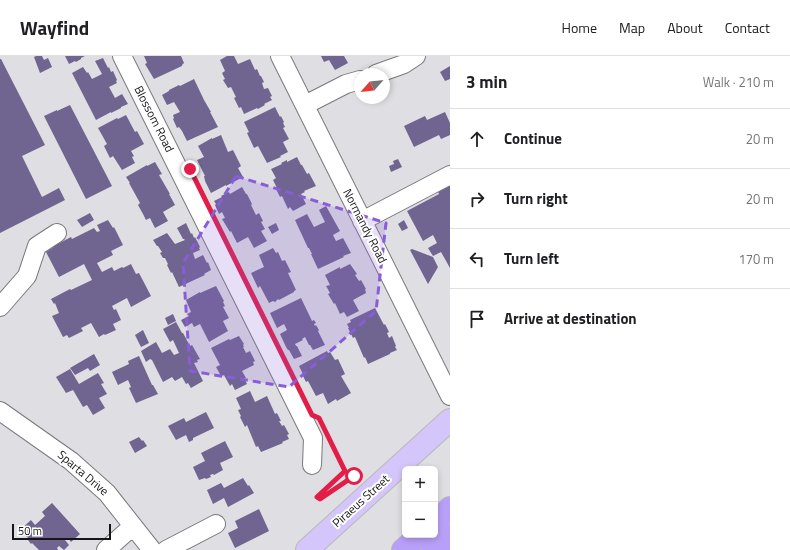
<!DOCTYPE html>
<meta charset="utf-8">
<style>
body{margin:0;font-family:"Titillium Web",sans-serif;background:#f2f2f2;color:#202124}
.controls{position:absolute;right:12px;bottom:12px;display:grid;overflow:hidden;border-radius:6px;box-shadow:0 2px 6px #0003}
.controls button{width:36px;height:36px;display:grid;place-items:center;padding:0;border:0;border-bottom:1px solid #e0e0e0;background:#fff;color:#202124;font:20px sans-serif}
.compass{position:absolute;left:354px;top:12px;width:36px;height:36px;border-radius:50%;background:#fff;box-shadow:0 2px 6px #0003;rotate:243deg}
.scale{position:absolute;left:12px;bottom:10px;width:99px;box-sizing:border-box;padding-left:4px;border:2px solid #161617;border-top:0;font-size:11px;line-height:14px;white-space:nowrap;color:#161617;-webkit-text-stroke:3px #fff;paint-order:stroke}
.stop{position:absolute;width:12px;height:12px;margin:-9px;border:3px solid #e11d48;border-radius:50%;background:#fff}
.stop.end{background:#e11d48;border-color:#fff;box-shadow:0 1px 4px #0008}
.list{margin:0;padding:0;list-style:none}
h2{display:flex;justify-content:space-between;align-items:center;height:52px;margin:0;padding:0 16px;font-size:17px}
h2 small{font-size:13px;font-weight:400;color:#757577}
.list li{display:grid;grid-template-columns:26px 1fr auto;gap:12px;align-items:center;box-sizing:border-box;height:60px;padding:0 16px;border-top:1px solid #e0e0e0}
.list b{display:block;font-size:15px;white-space:nowrap}
.list em{font-size:13px;font-style:normal;color:#757577}
.icon{flex:none;width:22px;height:22px;fill:none;stroke:currentColor;stroke-width:2;stroke-linecap:round;stroke-linejoin:round}
.map{position:relative;flex:none;width:450px;height:494px;overflow:hidden}
header{display:flex;align-items:center;gap:24px;box-sizing:border-box;height:56px;padding:0 20px;background:#fff;border-bottom:1px solid #e0e0e0}
header strong{font-size:19px}
nav{display:flex;gap:22px;margin-inline-start:auto;font-size:14px}
main{display:flex}
aside{flex:1;background:#fff}
.map>svg:first-child{display:block}
.building{fill:#706491}
.lines{fill:none;stroke-linecap:round;stroke-linejoin:round}
.minor-casing{stroke:#79787b;stroke-width:20}
.major-casing{stroke:#b9b9b9;stroke-width:24}
.highway-casing{stroke:#b9b9b9;stroke-width:24}
.path{stroke:#838285;stroke-width:2.5;stroke-dasharray:4 2;stroke-linecap:butt}
.minor{stroke:#fff;stroke-width:18}
.major{stroke:#d4c5fb;stroke-width:22}
.highway{stroke:#b89ff8;stroke-width:22}
.route{stroke:#e11d48;stroke-width:5}
.marked{fill:#875ed8;fill-opacity:0.2;stroke:#875ed8;stroke-width:3;stroke-dasharray:8 5;stroke-linejoin:round}
.labels{text-anchor:middle;stroke-width:4;stroke-linejoin:round;paint-order:stroke}
.street-label{font-size:12px;fill:#161617;stroke:#fff}
</style>
<header>
<strong>Wayfind</strong>
<nav><a>Home</a><a>Map</a><a>About</a><a>Contact</a></nav>
</header>
<main>
<div class="map">
<svg width="450" height="494" viewBox="0 0 450 494">
<rect width="100%" height="100%" fill="#dfdee2"/>
<!-- building -->
<path class="building" d="M36 0H42L44 4 48 2 52 11 40 17 34 1Z
M65 0H85L81 2V3L76 6 75 5 69 8Z
M144 0H181L184 7 182 9V10L154 23 145 8 147 7Z
M227 0H234L238 8 250 3 255 14 257 13 260 20H261L264 26 262 27 264 33 268 32 272 40 270 41 272 44 264 48 265 49 258 53 257 52 244 58 241 51 239 52 234 42 236 41 231 31 228 32 223 24 225 23 222 17 225 15 220 4Z
M321 0H344L348 7 335 14 329 4 324 6Z
M103 2 108 12 109 11 111 16 113 15 117 24 116 25 117 27 109 31 115 42 122 38 128 48 121 51V52L111 57V56L96 64 72 17 83 11 87 17 88 16 92 23 102 18 95 5Z
M0 3H1L45 89 22 100 42 141 59 132 65 144 0 177Z
M450 10V23L445 25 440 16Z
M194 23 204 44 211 56H210L218 71 187 85 182 75 179 71 177 72 173 63 174 62 173 59 180 56 174 46 167 49 162 39 169 35V34L179 29 180 30Z
M70 49 112 130 86 143 44 60 57 54V55Z
M275 51 280 61 281 60 284 66 283 67 285 71 283 72 289 83 283 86 288 96 280 100 281 101 267 107 258 90 254 92 247 77 249 76 244 66Z
M445 56 450 67V79L441 83 439 79 414 91 404 70 425 60 427 64Z
M126 59 135 76 137 75 144 88 131 95 134 100 132 101 135 107 122 114 113 100 110 102 104 90 107 88 98 72 117 62 118 63Z
M221 79 228 96 233 94 241 110 238 112 243 121 226 130V129L211 137 205 125 204 120H205L197 104 204 101 198 90 212 82V83Z
M297 101 301 109H302L307 118 309 117 316 130 304 135 305 136 301 138 306 148 293 155 290 151 288 153 282 140 280 141 276 133 277 132 273 124 276 122 271 113 282 108 281 107 287 104V106Z
M398 103 402 111 391 116 389 110 394 108 393 105Z
M155 106 162 118 159 119 170 138H169L175 149 163 156 168 165 155 172 150 162 146 164 143 158 138 149 140 147 129 127H130L126 121 147 109V110Z
M450 126V212L441 196 433 200 428 192 437 187 433 179 423 185 407 155 439 138 437 133Z
M242 131 246 138H247L252 148 251 149 256 159 259 157 263 165 261 166 265 173 261 175 267 185 254 192 248 181 237 187 231 175 230 176 222 163 225 162 222 156 219 158 215 149 216 148 214 145 222 141 221 140 229 136 230 138Z
M326 150 340 175 333 179 336 185 343 182 351 197 343 200 344 201 318 213 311 198H312L309 192H308L295 164 307 158 314 171 325 166 319 154Z
M90 157 94 164 82 171 77 164Z
M108 164 113 172 114 171 123 189 111 195 113 199 97 207 102 216 112 211 114 215 122 211 123 212 131 208 136 218 139 217 151 240 131 251 127 242 112 250 114 254 116 253 121 264 113 268 116 274 105 279 104 278 99 281 91 267 81 272 83 275 69 282 67 279 63 281 52 260 59 257 55 247 54 248 51 243 70 233 71 234 92 224 84 208 59 221 46 196 54 191V190L71 181 72 183 94 172 97 176 100 175 97 169Z
M404 164 408 172 402 175 398 168Z
M186 167 191 178 192 177 194 182 195 181 200 191 199 192 200 194 193 197 195 203 203 199 207 207 208 206 211 214 204 218 205 219 179 231 172 216 171 217 167 209 168 208 165 202H163L160 197 162 196 158 190H157L153 184 167 177 175 188 185 184 184 183H183L177 172Z
M276 167 279 174 272 178 268 171Z
M273 192 276 197 278 196 282 205 285 204 291 216 288 217 296 234 294 235V236L279 244 278 243 275 246 273 245 269 247 260 230 258 232 251 217 264 211 259 199Z
M412 193 433 201 438 211 428 228 410 194Z
M350 208 357 218 355 219 359 225 361 224 366 233H365L366 237 353 244 359 255 347 261 344 256 340 258 335 247 334 248 328 238 330 237 326 230 330 229 325 219 340 211V213Z
M216 230 224 245 223 246 225 250 223 251 229 262 223 265 228 275 209 286 200 268 194 271 192 267 185 271 181 264 189 260 187 258 191 256 186 244 200 236V237Z
M301 242 312 265 314 264 316 267 314 268 315 270 316 269 319 274 318 275 325 289 313 294 310 289H309L305 281 302 283 303 284 295 288 296 290H297L302 300 294 303 289 294H288L286 291 280 278 287 274 284 268 277 272 270 257Z
M375 252 384 269 385 268 389 276 387 277 389 282 392 280 396 290 395 291 397 294 390 297V298L368 308 365 301 364 302 355 281 353 282 348 272H349L347 268 351 266 350 264Z
M173 258 176 265 168 269 165 262Z
M176 266 182 277H183L190 290 192 289 200 303 197 304 198 306 194 307 203 325 191 332 188 327 186 328 182 321 175 325 172 321 163 326 152 304 150 303 146 306 141 295 156 286 162 297 170 293 174 299 179 297 173 284 170 286 163 273Z
M143 274 149 287 141 291 135 279Z
M239 280 244 288 243 289 244 291H243L246 297 250 295 255 305 253 306 254 309 242 315 246 322H244L247 328 235 334 232 328 230 330 224 319 221 320 216 311 220 309 211 292 229 283 230 284Z
M327 295 328 297 330 296 335 304 338 303 345 318 341 320 351 337 337 345 336 343 328 348 323 337 316 340 308 325 306 326 303 320H304L299 310Z
M94 298 100 309 90 315 88 312 75 319 70 312Z
M139 300 152 329H153L158 338 136 347 129 332 131 331 128 324 118 329 112 316 129 308 128 305Z
M70 313 79 328 98 317 104 327 101 328 107 338 99 342 105 352 93 359 87 349 83 351 73 334 66 337 56 321Z
M250 335 255 346 267 340 275 358 277 357 281 365H279L282 370 284 369 289 378 287 379 289 383 282 386 283 387 261 396 258 390 256 391 247 369 245 371 240 361 241 360 238 354 241 353 236 342Z
M206 356 214 372 193 382V384L189 386 186 379 176 384 168 370 184 362 186 366Z
M139 381 142 385 143 384 147 390 135 397 129 386Z
M225 385 233 401 220 407 223 414 214 419 213 418 210 419 211 421 206 423 205 422 199 424 193 411 205 405 201 397Z
M243 422 248 430 249 429 254 437 228 451 224 442 213 448 207 434 221 427 224 432Z
M52 447 80 478 71 486 68 482 65 484 69 489 64 494 59 490 57 492 58 494H39L32 487 31 488 28 484 29 483 20 474 31 464 35 469 45 460 42 456Z
M259 453 269 475 235 492 228 477 238 472 235 465Z"/>
<g class="lines">
<!-- minor casing -->
<g class="minor-casing">
<path id="minor" d="M122 0 313 382 312 409
M280 0 450 340
M376 18 404 8 416 0
M305 49 346 28 360 24
M362 165 450 119
M0 251 27 220 37 190 57 177
M0 355 71 405 107 437 152 494
M106 494 133 470
M166 494 216 468"/>
</g>
<!-- major casing -->
<g class="major-casing">
<path id="major" d="M307 494 450 364"/>
</g>
<!-- highway casing -->
<g class="highway-casing">
<path id="highway" d="M435 466 450 452
M403 494 420 479
M433 494 450 480"/>
</g>
<!-- path -->
<path class="path" d="M329 382 345 415 317 441 320 443 354 420 357 424 359 423"/>
<!-- minor -->
<use href="#minor" class="minor"/>
<!-- major -->
<use href="#major" class="major"/>
<!-- highway -->
<use href="#highway" class="highway"/>
</g>
<g class="lines">
<!-- route -->
<path class="route" d="M190 113 312 359 319 362 345 415 317 441 320 443 354 420"/>
</g>
<!-- marked area -->
<path class="marked" d="M236 120 386 167 376 255 289 331 190 315 183 207Z"/>
<g class="labels">
<!-- street labels -->
<g class="street-label">
<text transform="translate(154 63) rotate(63)" y="4">Blossom Road</text>
<text transform="translate(365 170) rotate(63)" y="4">Normandy Road</text>
<text transform="translate(83 417) rotate(40)" y="4">Sparta Drive</text>
<text transform="translate(361 445) rotate(-42)" y="4">Piraeus Street</text>
</g>
</g>
</svg>
<div class="controls">
<button>+</button>
<button>−</button>
</div>
<svg class="compass" viewBox="-18 -18 36 36"><path d="M0-13l5 13h-10z" fill="#e53935"/><path d="M0 13l5-13h-10z" fill="#757577"/></svg>
<div class="scale">50 m</div>
<div class="stop" style="left:354px;top:420px"></div>
<div class="stop end" style="left:190px;top:113px"></div>
</div>
<aside>
<h2>3 min<small>Walk · 210 m</small></h2>
<ul class="list">
<li><svg class="icon" aria-label="ahead" viewBox="0 0 24 24"><path d="M12 20V5M6 11l6-6 6 6"/></svg><div><b>Continue</b></div><em>20 m</em></li>
<li><svg class="icon" aria-label="right" viewBox="0 0 24 24"><path d="M7 20v-9h11M14 6l5 5-5 5"/></svg><div><b>Turn right</b></div><em>20 m</em></li>
<li><svg class="icon" aria-label="left" viewBox="0 0 24 24"><path d="M17 20v-9H6M10 6l-5 5 5 5"/></svg><div><b>Turn left</b></div><em>170 m</em></li>
<li><svg class="icon" aria-label="arrive" viewBox="0 0 24 24"><path d="M6 21V4h12l-3 4 3 4H6"/></svg><div><b>Arrive at destination</b></div></li>
</ul>
</aside>
</main>
